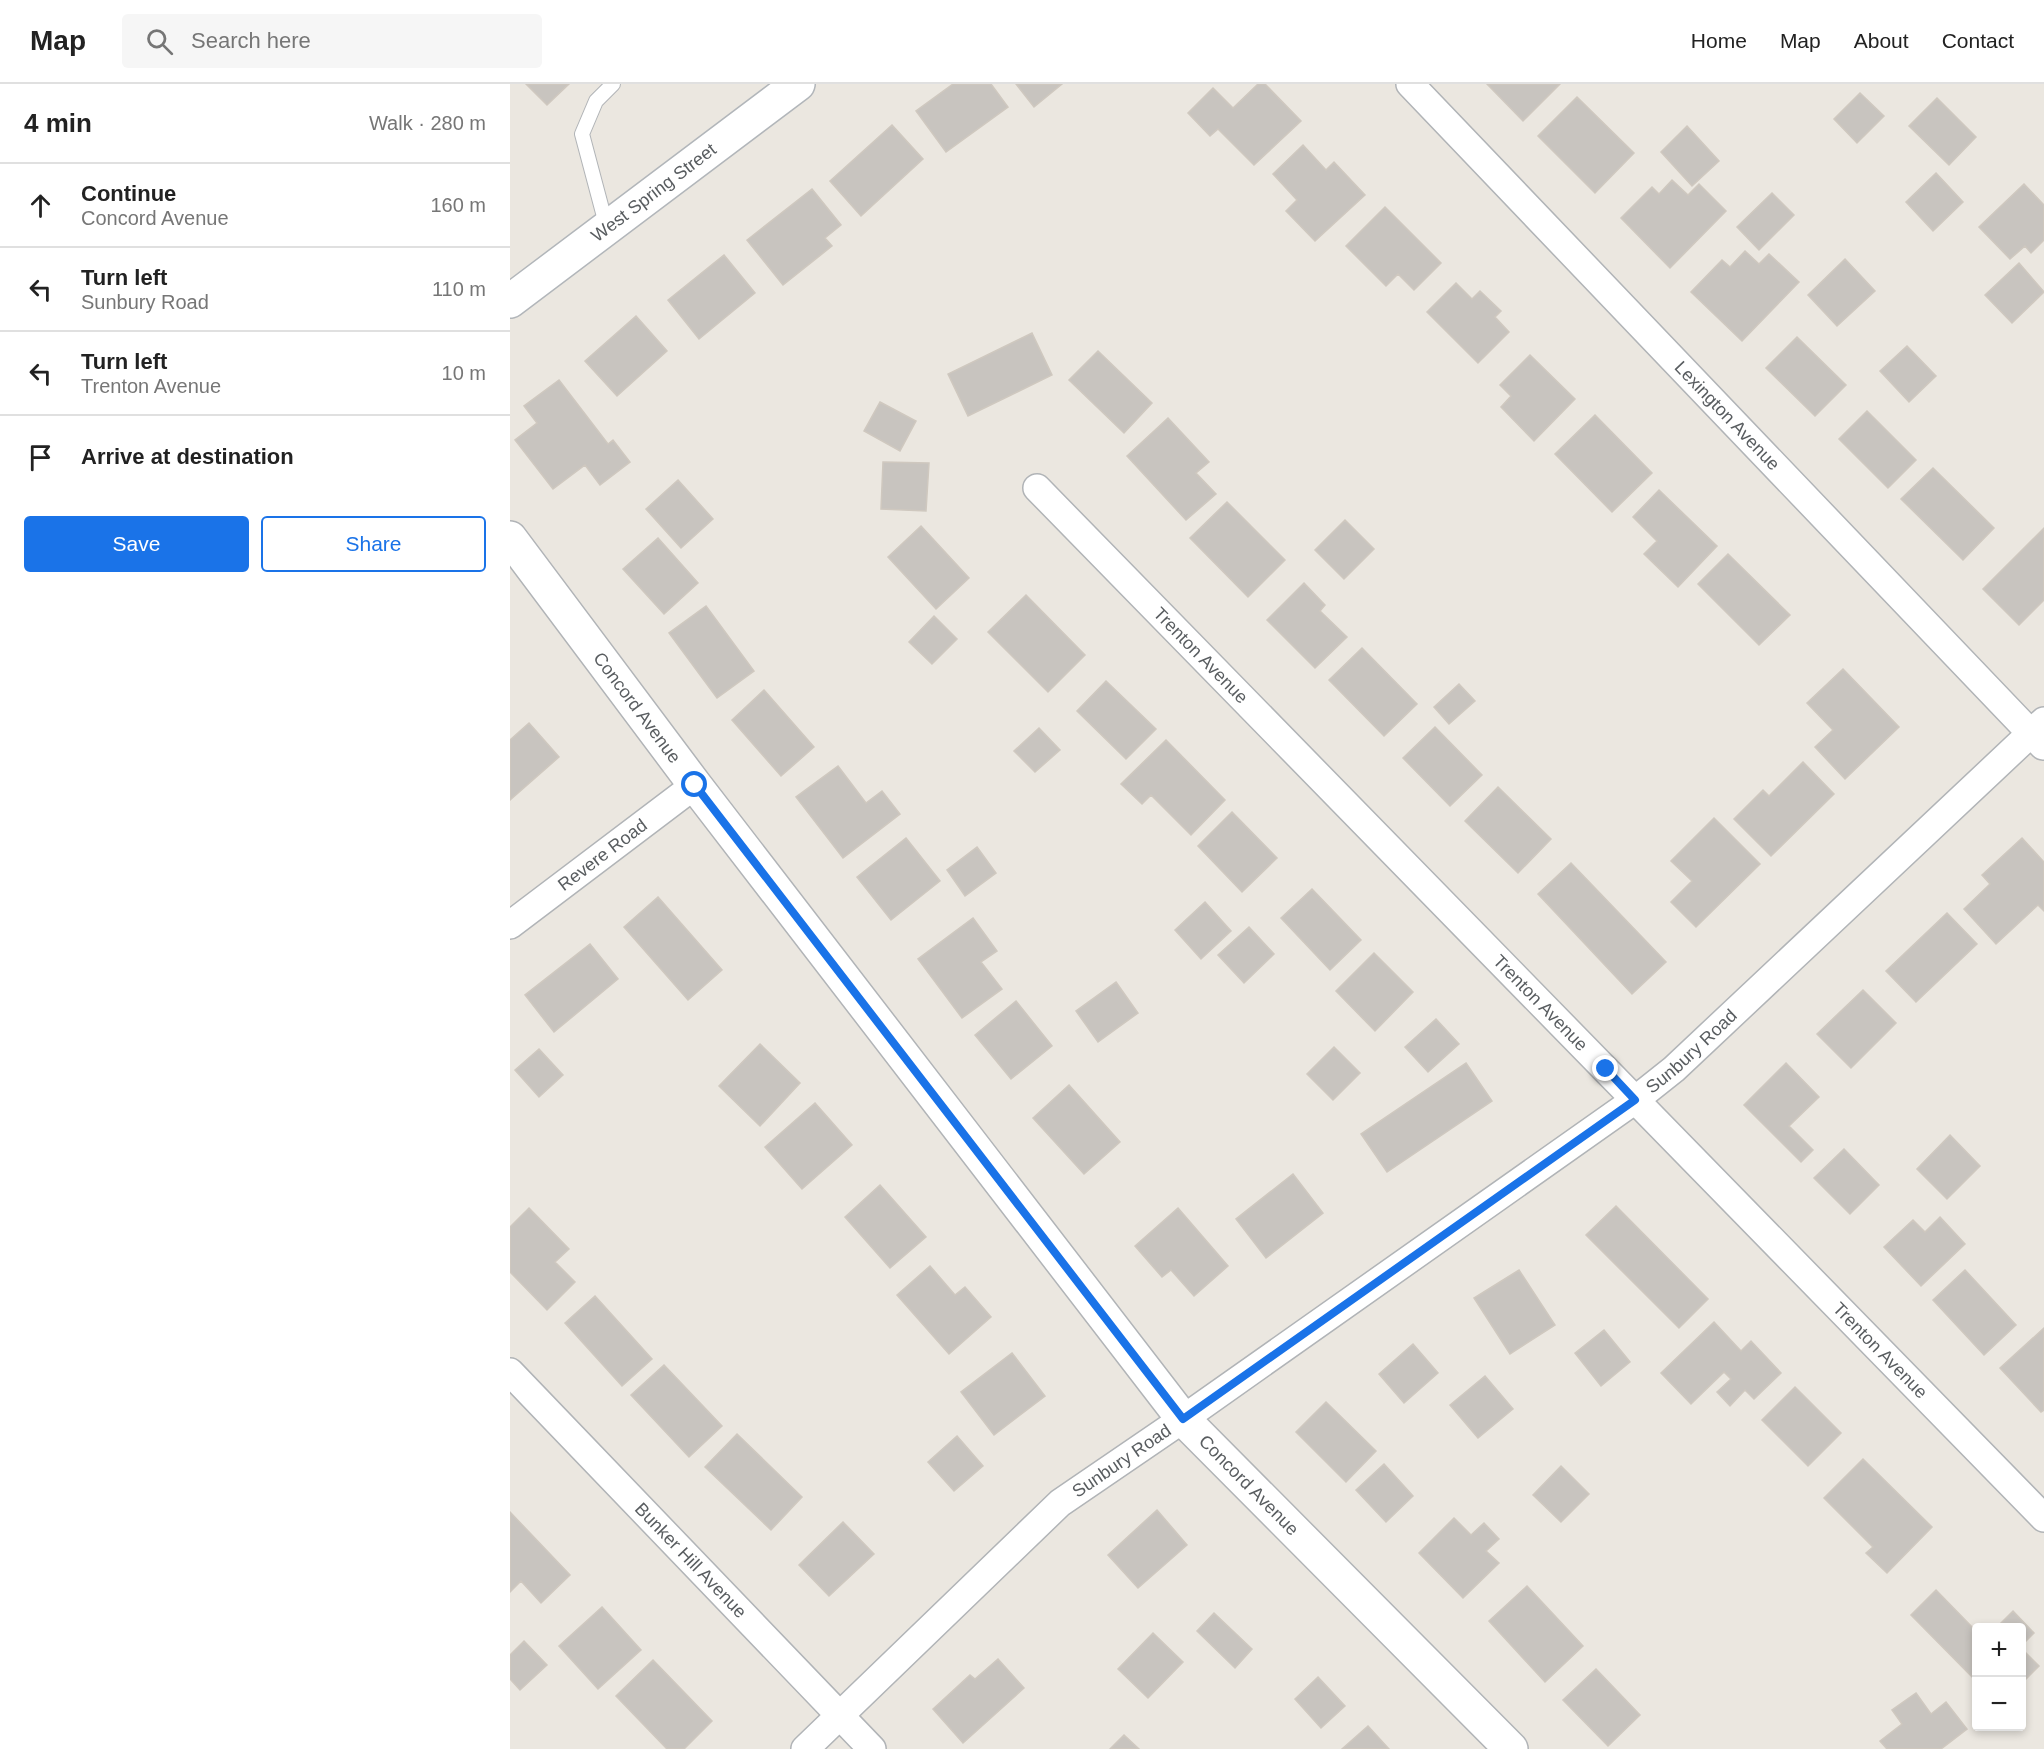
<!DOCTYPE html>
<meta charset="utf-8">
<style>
body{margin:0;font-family:Helvetica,sans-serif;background:#f6f6f6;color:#222}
.controls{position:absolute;right:18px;bottom:18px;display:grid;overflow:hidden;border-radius:6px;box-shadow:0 3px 9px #0003}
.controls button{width:54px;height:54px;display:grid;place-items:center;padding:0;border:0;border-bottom:2px solid #e0e0e0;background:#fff;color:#222;font:30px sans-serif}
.stop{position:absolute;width:18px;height:18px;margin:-14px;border:4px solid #1a73e8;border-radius:50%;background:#fff}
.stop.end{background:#1a73e8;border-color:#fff;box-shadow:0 2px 6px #0008}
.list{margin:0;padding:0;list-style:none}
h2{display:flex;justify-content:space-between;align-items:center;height:78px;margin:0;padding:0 24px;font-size:26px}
h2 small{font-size:20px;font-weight:400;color:#767676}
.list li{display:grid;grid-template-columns:39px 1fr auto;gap:18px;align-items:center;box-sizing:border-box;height:84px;padding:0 24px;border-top:2px solid #e0e0e0}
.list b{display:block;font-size:22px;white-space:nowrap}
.list p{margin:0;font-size:20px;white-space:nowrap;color:#767676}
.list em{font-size:20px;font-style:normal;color:#767676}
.actions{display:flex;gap:12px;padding:18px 24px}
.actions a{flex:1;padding:14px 0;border:2px solid #1a73e8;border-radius:6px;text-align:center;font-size:21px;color:#1a73e8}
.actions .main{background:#1a73e8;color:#fff}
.icon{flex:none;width:33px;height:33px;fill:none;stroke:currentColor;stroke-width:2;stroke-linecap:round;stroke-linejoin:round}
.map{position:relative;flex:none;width:1534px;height:1665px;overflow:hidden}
header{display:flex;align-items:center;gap:36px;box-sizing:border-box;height:84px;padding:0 30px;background:#fff;border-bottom:2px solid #e0e0e0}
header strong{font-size:28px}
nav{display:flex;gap:33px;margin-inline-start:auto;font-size:21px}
.search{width:420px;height:54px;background:#f6f6f6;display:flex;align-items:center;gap:15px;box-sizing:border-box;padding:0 21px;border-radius:6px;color:#767676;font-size:22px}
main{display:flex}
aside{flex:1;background:#fff}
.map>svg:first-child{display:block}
.building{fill:#c8c4bf;stroke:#cfc8bf;stroke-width:1.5}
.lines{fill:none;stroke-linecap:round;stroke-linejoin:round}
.service-casing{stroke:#b1b4b7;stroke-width:16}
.minor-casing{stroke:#b1b4b7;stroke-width:30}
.tertiary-casing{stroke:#b1b4b7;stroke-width:36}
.secondary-casing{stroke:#b2b6ba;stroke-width:36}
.service{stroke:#fff;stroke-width:14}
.minor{stroke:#fff;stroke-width:27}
.tertiary{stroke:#fff;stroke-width:33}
.secondary{stroke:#fff;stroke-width:33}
.route{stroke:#1a73e8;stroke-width:8}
.labels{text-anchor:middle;stroke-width:4.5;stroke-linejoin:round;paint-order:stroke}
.street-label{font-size:18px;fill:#595d60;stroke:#fff}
</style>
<header>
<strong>Map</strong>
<div class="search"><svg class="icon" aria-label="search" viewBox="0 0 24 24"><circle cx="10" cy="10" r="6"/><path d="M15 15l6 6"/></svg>Search here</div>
<nav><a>Home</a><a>Map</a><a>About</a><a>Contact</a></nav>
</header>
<main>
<aside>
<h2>4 min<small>Walk · 280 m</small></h2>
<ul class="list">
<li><svg class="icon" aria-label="ahead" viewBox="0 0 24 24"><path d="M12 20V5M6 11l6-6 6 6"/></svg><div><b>Continue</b><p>Concord Avenue</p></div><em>160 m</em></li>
<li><svg class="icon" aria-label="left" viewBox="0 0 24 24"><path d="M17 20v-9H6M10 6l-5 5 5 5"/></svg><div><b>Turn left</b><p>Sunbury Road</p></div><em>110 m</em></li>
<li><svg class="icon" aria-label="left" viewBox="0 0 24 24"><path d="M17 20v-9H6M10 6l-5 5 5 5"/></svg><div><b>Turn left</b><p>Trenton Avenue</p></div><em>10 m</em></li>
<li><svg class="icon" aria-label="arrive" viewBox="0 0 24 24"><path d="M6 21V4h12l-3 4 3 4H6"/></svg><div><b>Arrive at destination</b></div></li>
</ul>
<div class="actions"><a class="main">Save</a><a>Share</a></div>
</aside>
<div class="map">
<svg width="1534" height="1665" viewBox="0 0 1534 1665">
<rect width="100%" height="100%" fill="#ebe7e0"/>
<!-- building -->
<path class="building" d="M16 0H59L37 21Z
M443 0H481L498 23 436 68 406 27Z
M506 0H552L524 23Z
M748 0H755L791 37 744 81 708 45 700 52 678 29 703 4 723 24Z
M977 0H1050L1013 37Z
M1350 9 1374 32 1347 59 1324 35Z
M1067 13 1124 69 1085 109 1028 52Z
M1427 14 1466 53 1439 81 1399 42Z
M382 41 413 75 351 132 320 97Z
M1177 42 1209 77 1182 102 1151 68Z
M793 61 816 86 824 78 855 111 805 157 776 127 787 116 763 90Z
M1426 89 1453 118 1423 147 1396 118Z
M1162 96 1178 111 1189 100 1216 127 1160 184 1111 134 1142 103 1149 110Z
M1514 100 1534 121V156L1521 169 1515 162 1500 175 1469 143Z
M302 105 331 141 315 154 322 162 273 201 237 156Z
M1262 109 1284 131 1249 166 1227 143Z
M875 123 931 179 904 206 888 190 876 202 836 162Z
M1235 167 1249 180 1259 170 1289 198 1232 257 1181 208 1212 176 1220 183Z
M214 171 245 209 189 255 158 216Z
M1335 175 1365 207 1327 242 1298 211Z
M1509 179 1534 208 1502 239 1475 211Z
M946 199 962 215 970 207 991 227 985 233 999 248 968 279 917 228Z
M126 232 157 267 107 312 75 277Z
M522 249 542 291 458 332 438 290Z
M1287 253 1336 301 1305 332 1256 284Z
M1397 262 1426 292 1399 318 1370 287Z
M588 267 642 319 614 349 559 296Z
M1020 271 1065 315 1024 357 991 323 1001 312 990 301Z
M49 296 98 360 103 356 120 378 90 401 75 381 43 405 5 356 27 339 14 322Z
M370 318 406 337 390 367 354 347Z
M1357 327 1406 376 1378 404 1329 355Z
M1085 331 1142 389 1102 428 1045 370Z
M658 334 699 378 686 389 706 410 676 436 617 372Z
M373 378 419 379 416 427 371 425Z
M1423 384 1484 444 1453 476 1391 415Z
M168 396 203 435 171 464 136 425Z
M1149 406 1207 462 1168 503 1134 470 1147 457 1123 433Z
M717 418 775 476 738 513 680 454Z
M835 436 864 465 834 495 805 466Z
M411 442 459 494 426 525 378 473Z
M1534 444V516L1509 541 1473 505Z
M148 454 188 499 154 530 113 485Z
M1218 470 1280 531 1249 561 1188 500Z
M794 499 815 521 810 527 837 553 805 584 757 536Z
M516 511 575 571 538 608 478 548Z
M196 522 244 587 207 614 159 549Z
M424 532 447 555 422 580 399 558Z
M852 564 907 620 874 652 819 596Z
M1333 585 1389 643 1335 695 1305 663 1323 646 1297 619Z
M596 597 646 645 616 675 567 627Z
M949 600 965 617 939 640 924 623Z
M254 606 304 663 271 692 222 636Z
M19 639 49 673 0 716V656Z
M925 643 972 691 940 722 893 674Z
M529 644 550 666 525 688 504 667Z
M656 656 715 716 681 751 641 711 632 720 611 700Z
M1293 678 1324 710 1261 772 1224 735 1253 706 1259 712Z
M328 682 356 719 372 707 390 730 333 774 286 713Z
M988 703 1041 755 1008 789 955 737Z
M722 728 767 774 732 808 688 762Z
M1204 734 1250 780 1186 843 1161 818 1182 797 1161 777Z
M396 754 430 797 381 836 347 793Z
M1512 754 1534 778V827L1528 821 1486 860 1454 825 1480 800 1472 791Z
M467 763 486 789 455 812 437 786Z
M1061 779 1156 878 1122 910 1028 810Z
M802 805 851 856 820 886 771 834Z
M148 813 212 886 178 916 114 843Z
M695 818 721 847 691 875 665 846Z
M1437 829 1467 860 1406 918 1376 887Z
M463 834 487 867 471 878 492 905 452 934 408 875Z
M739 843 764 870 734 899 708 871Z
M80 860 108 895 44 948 15 911Z
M864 869 903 908 865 947 826 907Z
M606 898 628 929 588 958 566 927Z
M1353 906 1386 939 1341 984 1307 950Z
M506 917 542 962 501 995 465 951Z
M926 935 949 960 918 988 895 963Z
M250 960 290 999 250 1042 209 1002Z
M824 963 850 989 823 1016 797 990Z
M29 965 53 991 29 1013 5 986Z
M956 979 982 1017 877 1088 851 1050Z
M1276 979 1309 1013 1279 1042 1303 1066 1291 1078 1234 1021Z
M559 1001 610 1058 574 1090 523 1034Z
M305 1019 342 1061 292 1105 255 1063Z
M1440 1051 1470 1082 1437 1115 1407 1085Z
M1334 1065 1369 1101 1340 1130 1304 1094Z
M783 1090 813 1129 756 1174 726 1135Z
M370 1101 416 1153 380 1184 335 1133Z
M1106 1122 1198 1215 1169 1244 1076 1151Z
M19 1124 59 1165 45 1178 65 1198 37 1226 0 1188V1143Z
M668 1124 718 1182 684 1212 661 1186 652 1193 625 1162Z
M1430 1133 1455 1160 1411 1202 1374 1163 1403 1136 1415 1148Z
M420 1182 445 1211 455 1203 481 1233 439 1270 387 1211Z
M1009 1186 1045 1241 1000 1270 964 1214Z
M1455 1186 1506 1241 1474 1271 1423 1216Z
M85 1212 142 1275 112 1302 55 1239Z
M1204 1238 1231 1267 1241 1257 1271 1289 1244 1315 1235 1306 1220 1322 1207 1308 1221 1295 1214 1288 1181 1320 1151 1289Z
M1534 1244V1326L1531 1328 1490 1284Z
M1094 1246 1120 1278 1091 1302 1065 1269Z
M903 1260 928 1289 894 1319 869 1290Z
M502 1269 535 1312 484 1351 451 1308Z
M154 1281 212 1342 179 1373 121 1311Z
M975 1292 1003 1325 968 1354 940 1321Z
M1285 1303 1331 1349 1298 1382 1252 1336Z
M816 1318 866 1367 836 1398 786 1348Z
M227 1350 292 1413 261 1446 195 1383Z
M447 1352 473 1382 444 1407 418 1378Z
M1353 1375 1422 1443 1377 1489 1356 1469 1363 1463 1314 1414Z
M874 1380 903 1412 876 1438 846 1406Z
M1051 1382 1079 1410 1051 1438 1023 1411Z
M647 1426 677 1461 628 1504 598 1471Z
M0 1428 60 1491 31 1519 11 1497 0 1508Z
M944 1434 961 1451 974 1439 989 1455 976 1467 989 1479 953 1514 909 1469Z
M333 1438 364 1470 319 1512 289 1481Z
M1017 1502 1073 1562 1035 1598 979 1537Z
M1426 1506 1466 1547V1597L1401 1531Z
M92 1523 131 1566 88 1605 49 1562Z
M1503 1527 1524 1549 1512 1561V1544H1486Z
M704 1529 742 1565 725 1584 687 1547Z
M643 1549 673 1578 638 1614 608 1585Z
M14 1557 37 1581 10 1606 0 1595V1571Z
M1512 1565 1529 1582 1512 1599Z
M488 1575 514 1604 453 1659 423 1625 460 1591 465 1595Z
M143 1576 202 1637 174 1665H157L106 1612Z
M1086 1585 1130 1631 1098 1662 1053 1616Z
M808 1593 835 1622 811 1644 785 1615Z
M1406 1609 1421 1630 1436 1618 1457 1645 1431 1665H1377L1370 1657 1392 1640 1382 1626Z
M858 1642 879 1665H832Z
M614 1651 629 1665H600Z"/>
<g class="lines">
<!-- service casing -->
<g class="service-casing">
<path id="service" d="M97 144 72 50 86 17 103 0"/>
</g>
<!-- minor casing -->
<g class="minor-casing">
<g id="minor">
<path id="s1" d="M900 0 1533 662"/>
<path id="s2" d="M527 404 1534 1434"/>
<path id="s3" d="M0 841 185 701"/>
<path id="s4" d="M0 1288 362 1665"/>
<path id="s5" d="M295 1665 550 1419 673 1335 1125 1016 1164 985 1534 637"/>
</g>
</g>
<!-- tertiary casing -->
<g class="tertiary-casing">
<g id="tertiary">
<path id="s6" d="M0 454 185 701 673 1335 1001 1665"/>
</g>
</g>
<!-- secondary casing -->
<g class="secondary-casing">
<g id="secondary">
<path id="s7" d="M0 217 288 0"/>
</g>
</g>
<!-- service -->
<use href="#service" class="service"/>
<!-- minor -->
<use href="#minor" class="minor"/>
<!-- tertiary -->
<use href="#tertiary" class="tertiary"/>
<!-- secondary -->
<use href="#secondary" class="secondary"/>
</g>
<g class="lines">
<!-- route -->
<path class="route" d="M185 701 673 1335 1125 1016 1096 985"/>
</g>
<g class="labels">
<!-- street labels -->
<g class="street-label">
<text dy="6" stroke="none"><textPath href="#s7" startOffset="180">West Spring Street</textPath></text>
<text dy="6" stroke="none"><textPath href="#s1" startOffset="459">Lexington Avenue</textPath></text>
<text dy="6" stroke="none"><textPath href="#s2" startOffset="234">Trenton Avenue</textPath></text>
<text dy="6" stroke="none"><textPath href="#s6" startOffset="212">Concord Avenue</textPath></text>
<text dy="6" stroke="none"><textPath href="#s3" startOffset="116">Revere Road</textPath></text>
<text dy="6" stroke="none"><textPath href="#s2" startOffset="720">Trenton Avenue</textPath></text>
<text dy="6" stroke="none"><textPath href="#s5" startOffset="1131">Sunbury Road</textPath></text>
<text dy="6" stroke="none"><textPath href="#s2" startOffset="1206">Trenton Avenue</textPath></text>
<text dy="6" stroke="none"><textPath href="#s5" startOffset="429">Sunbury Road</textPath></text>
<text dy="6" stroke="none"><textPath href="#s6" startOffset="1202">Concord Avenue</textPath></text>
<text dy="6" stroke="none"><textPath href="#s4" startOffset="261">Bunker Hill Avenue</textPath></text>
</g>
</g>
</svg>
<div class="controls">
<button>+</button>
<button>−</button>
</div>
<div class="stop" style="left:185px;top:701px"></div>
<div class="stop end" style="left:1096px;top:985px"></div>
</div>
</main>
